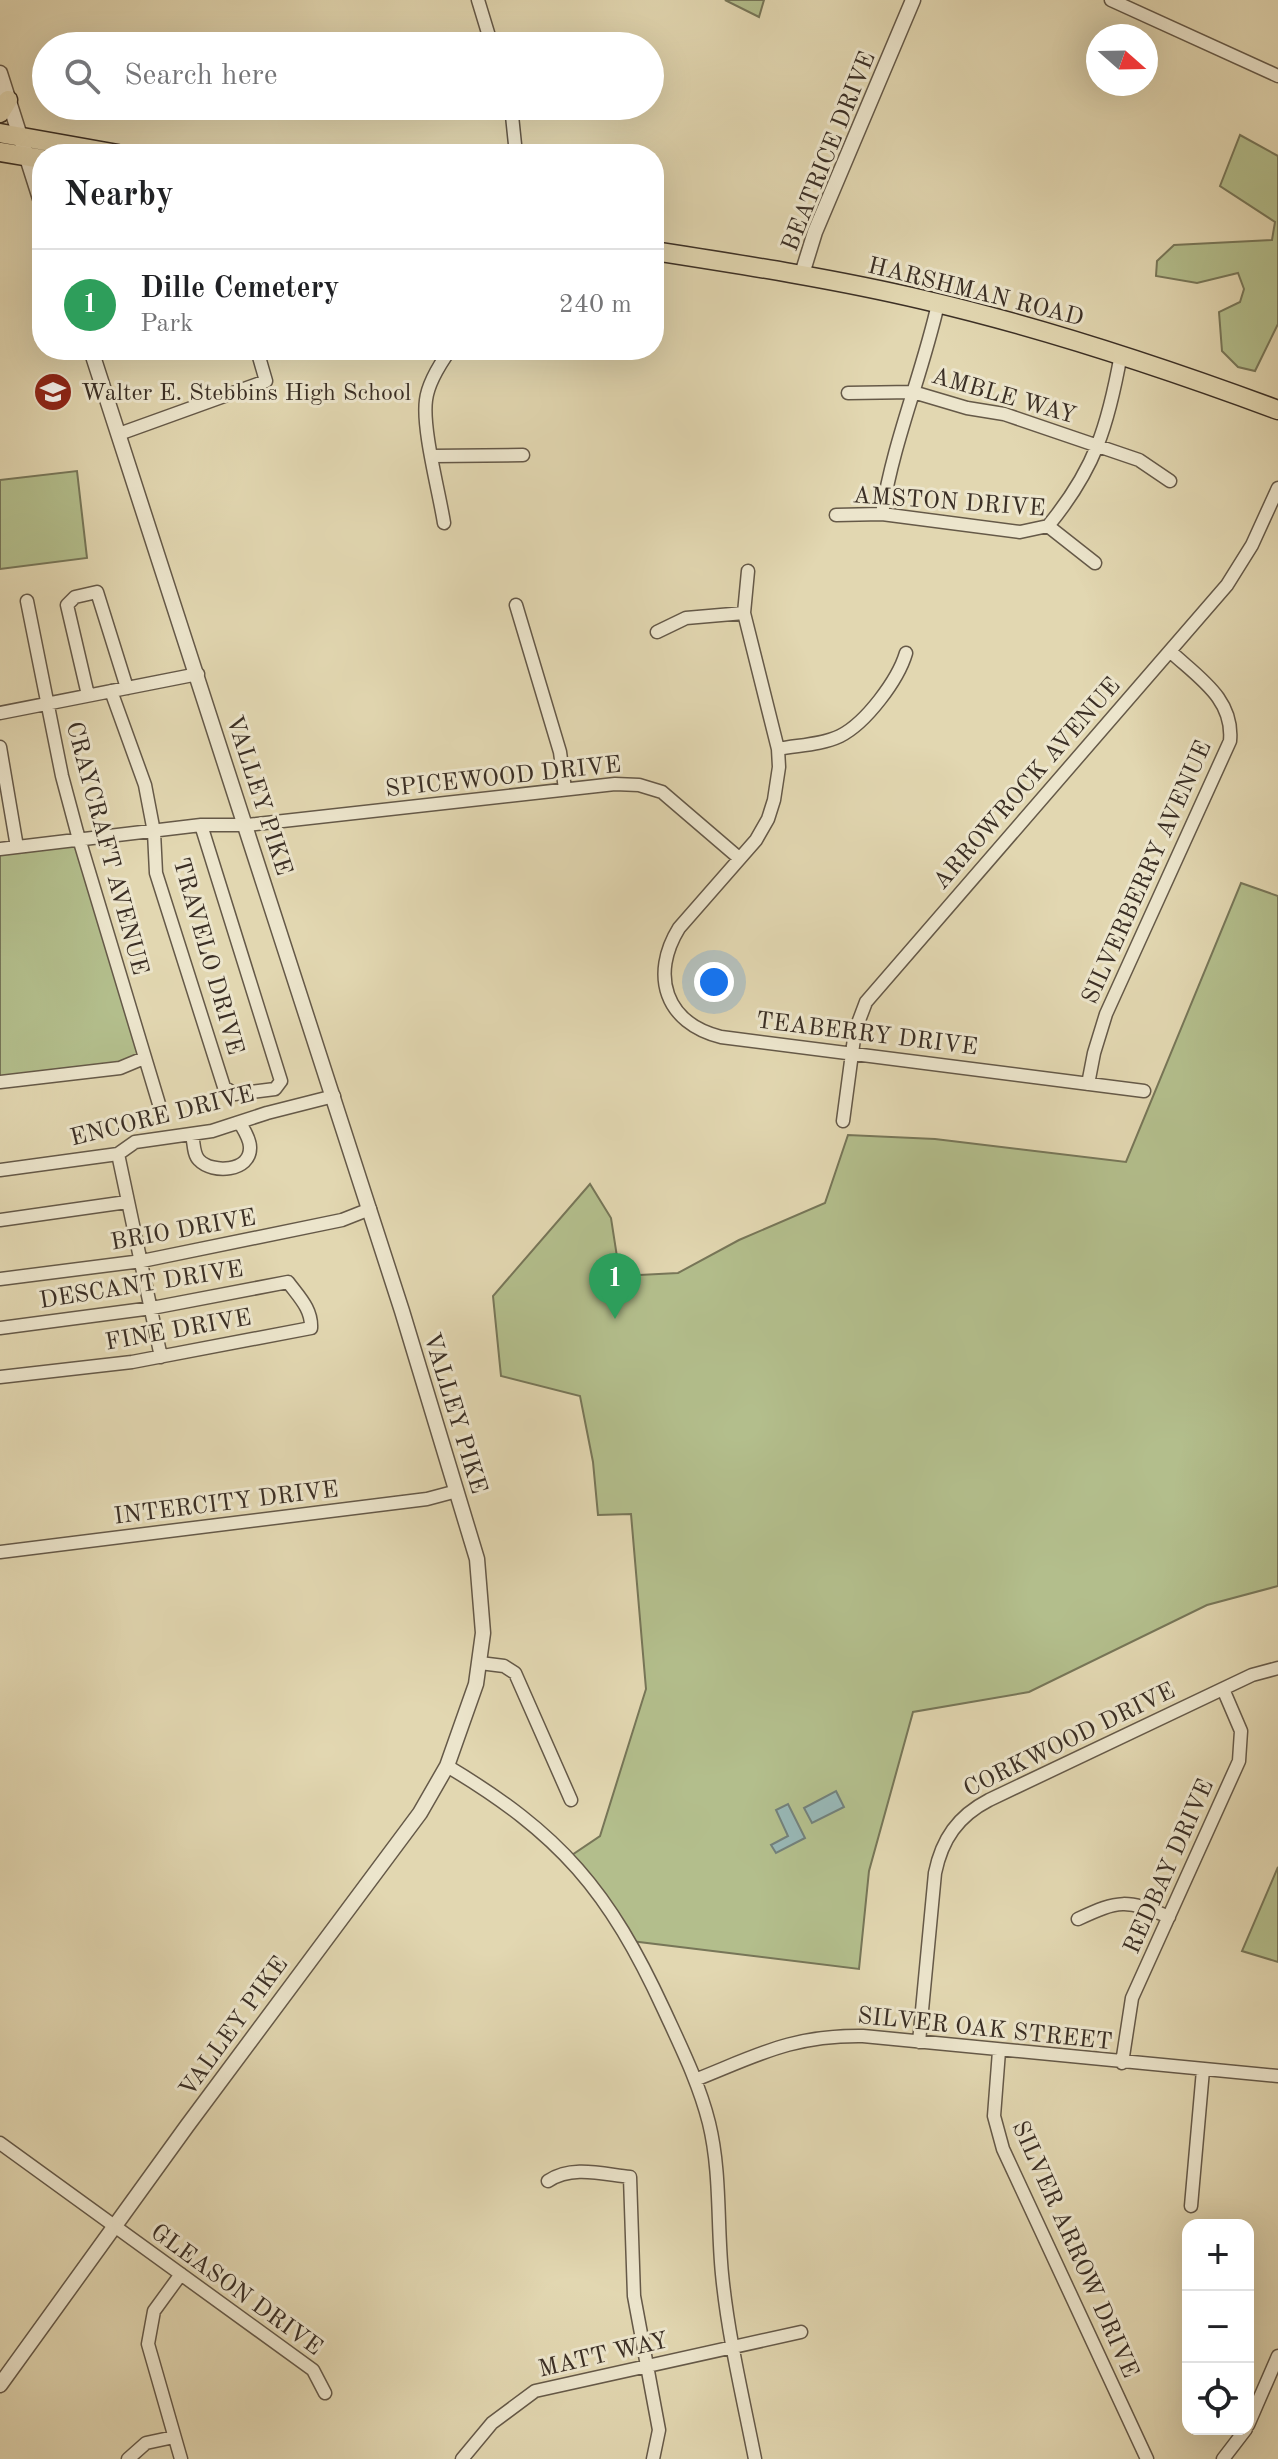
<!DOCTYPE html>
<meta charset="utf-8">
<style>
body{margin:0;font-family:"Old Standard TT",serif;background:#f6f6f6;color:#202124}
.controls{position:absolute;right:24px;bottom:24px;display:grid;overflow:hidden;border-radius:16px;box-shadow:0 8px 32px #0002}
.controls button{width:72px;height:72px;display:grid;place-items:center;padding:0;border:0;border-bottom:2px solid #e0e0e0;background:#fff;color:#202124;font:40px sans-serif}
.compass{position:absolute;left:1086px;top:24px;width:72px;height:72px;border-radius:50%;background:#fff;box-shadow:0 8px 32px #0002;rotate:110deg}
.you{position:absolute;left:714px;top:982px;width:28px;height:28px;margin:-20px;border:6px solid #fff;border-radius:50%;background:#1a73e8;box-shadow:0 0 0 12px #1a73e833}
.badge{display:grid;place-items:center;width:52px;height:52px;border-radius:50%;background:#8f2418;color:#fff;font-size:26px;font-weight:700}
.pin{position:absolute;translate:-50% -66px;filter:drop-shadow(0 2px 4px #0008)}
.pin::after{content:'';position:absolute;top:42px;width:28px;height:24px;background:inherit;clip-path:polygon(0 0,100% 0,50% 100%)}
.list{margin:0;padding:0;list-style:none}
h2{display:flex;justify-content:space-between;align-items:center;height:104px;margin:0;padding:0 32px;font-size:34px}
h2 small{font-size:26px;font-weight:400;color:#757577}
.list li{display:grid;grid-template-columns:52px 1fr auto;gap:24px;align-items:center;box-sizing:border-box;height:112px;padding:0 32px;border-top:2px solid #e0e0e0}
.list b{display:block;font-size:30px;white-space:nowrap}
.list p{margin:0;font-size:26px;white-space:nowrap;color:#757577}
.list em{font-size:26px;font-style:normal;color:#757577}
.icon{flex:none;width:44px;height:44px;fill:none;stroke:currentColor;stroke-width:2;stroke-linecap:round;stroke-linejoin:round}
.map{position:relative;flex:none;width:1278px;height:2459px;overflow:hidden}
.search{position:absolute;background:#fff;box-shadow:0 8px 32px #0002;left:32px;top:32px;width:632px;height:88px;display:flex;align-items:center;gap:20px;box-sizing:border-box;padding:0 28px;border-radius:44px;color:#757577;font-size:30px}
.panel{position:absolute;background:#fff;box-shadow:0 8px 32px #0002;left:32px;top:144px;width:632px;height:216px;border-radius:32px}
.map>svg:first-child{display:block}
.green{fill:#b3be8c;stroke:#777658;stroke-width:2}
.water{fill:#98b7b5;stroke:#73817b;stroke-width:2}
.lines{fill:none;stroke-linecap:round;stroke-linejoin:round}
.minor-casing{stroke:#655948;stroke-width:15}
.tertiary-casing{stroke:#655948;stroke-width:17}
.primary-casing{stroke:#3b2f25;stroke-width:21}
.minor{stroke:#ece5cc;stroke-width:12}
.tertiary{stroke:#ece5cc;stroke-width:14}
.primary{stroke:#e2d7b1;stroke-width:18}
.labels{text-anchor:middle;stroke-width:6;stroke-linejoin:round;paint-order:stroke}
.street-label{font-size:24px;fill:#3b2f25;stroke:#ece5cc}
.poi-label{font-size:24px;fill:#3b2f25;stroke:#ece5cc;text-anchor:start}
</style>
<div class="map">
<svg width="1278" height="2459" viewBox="0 0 1278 2459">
<rect width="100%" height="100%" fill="#e2d7b1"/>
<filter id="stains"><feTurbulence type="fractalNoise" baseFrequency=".0025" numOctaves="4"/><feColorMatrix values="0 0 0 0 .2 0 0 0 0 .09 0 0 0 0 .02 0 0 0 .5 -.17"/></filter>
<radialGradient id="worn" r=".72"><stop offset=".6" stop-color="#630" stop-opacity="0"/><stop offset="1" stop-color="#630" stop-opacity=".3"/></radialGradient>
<!-- green -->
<path class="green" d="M725 0H764L759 17Z
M1240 135 1278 156V324L1255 371 1238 367 1222 351 1219 312 1240 302 1244 289 1238 273 1197 283 1156 276 1157 261 1174 245 1272 240 1275 222 1220 186Z
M77 471 87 558 0 569V480Z
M80 840 144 1058 0 1082V849Z
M1241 883 1278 896V1586L1207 1605 1029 1692 913 1712 869 1871 859 1969 631 1941 569 1857 600 1836 646 1689 631 1514 598 1515 593 1462 580 1396 501 1376 493 1296 590 1184 611 1218 620 1276 678 1273 739 1240 825 1203 848 1135 935 1139 1126 1162Z
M1278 1867V1962L1242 1951Z"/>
<!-- water -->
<path class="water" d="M836 1791 844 1807 812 1823 804 1808Z
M788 1804 805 1838 776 1853 771 1845 788 1836 776 1810Z"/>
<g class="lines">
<!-- minor casing -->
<g class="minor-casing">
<path id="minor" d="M478 0 492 46
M1111 0 1278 76
M511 106 516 154
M848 393 913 392 967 408 1004 414 1139 460 1170 481
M119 434 266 381 257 350
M433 456 523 455
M882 514C893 442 922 375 938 304
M836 515 882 514 1020 532 1048 526 1095 563
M444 523C439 491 422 429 426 400 428 383 440 364 450 350
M1048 526C1095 469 1108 426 1121 354
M748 571 744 613 778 749 779 767 774 800 768 819 756 840 679 928C650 975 665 1023 721 1037L1144 1091
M27 601 62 776 77 832 159 1104
M516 605 560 752 565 789
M657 632 686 618 744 613
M111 691 145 785 154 832 156 873 224 1087 235 1094 275 1089 281 1081 201 825
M88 695 67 605 75 597 97 592 127 688
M0 713 198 674
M0 747 17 847
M778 749C798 745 821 745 840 736 866 723 898 680 906 653
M0 849 201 825H247L615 784 639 785 662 792 739 858
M0 1082 120 1068 144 1058
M1088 1084 1094 1053 1106 1014 1230 741C1234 699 1199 678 1171 652
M843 1121 855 1031 866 1002 1227 585 1252 545 1278 488
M192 1135C194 1142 193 1154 199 1160 212 1174 251 1172 250 1147 250 1139 244 1130 240 1123
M118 1154 161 1357
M0 1170 118 1154 135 1142 212 1131 267 1113 334 1096
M0 1220 127 1202
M0 1279 142 1261 342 1220 370 1209
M0 1328 152 1308 288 1282C299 1297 312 1309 311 1328L132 1362 0 1377
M0 1552 427 1499 457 1491
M480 1663 504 1666 515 1673 571 1800
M447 1766C561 1834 609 1891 664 2010 681 2047 699 2083 709 2123 721 2172 717 2224 722 2274 728 2336 743 2398 755 2459
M1078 1919C1119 1900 1126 1899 1169 1917
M919 2042 935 1873C942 1839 958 1816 989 1800L1252 1675 1278 1668
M999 2051 994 2116 1003 2149 1147 2459
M1122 2063 1132 1998 1239 1761 1241 1731 1223 1689
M695 2080C758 2055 792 2035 863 2036L1278 2076
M0 2143 313 2370 325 2393
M548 2181C572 2165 602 2174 630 2177L634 2296 659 2430 653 2459
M1191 2206 1203 2070
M181 2274 154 2311 148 2344 181 2459
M1248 2425 1278 2356
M128 2459 146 2443 174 2437
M462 2459 492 2423 535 2391 801 2332
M1223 2459 1246 2429"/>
</g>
<!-- tertiary casing -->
<g class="tertiary-casing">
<path id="tertiary" d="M0 73 42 205
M802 274 815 232 913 0
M0 2385 187 2126 420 1813 447 1766 476 1684 483 1633 477 1559 402 1311 91 350"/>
</g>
<!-- primary casing -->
<g class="primary-casing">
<path id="primary" d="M0 113 8 100
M0 133 118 154
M0 152 42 159
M654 251C744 265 835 279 924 300 1045 328 1162 367 1278 410"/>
</g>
<!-- minor -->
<use href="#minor" class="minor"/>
<!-- tertiary -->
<use href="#tertiary" class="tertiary"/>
<!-- primary -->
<use href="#primary" class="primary"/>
</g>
<!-- icons -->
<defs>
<g id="school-disc" transform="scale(2)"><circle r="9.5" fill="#8f2418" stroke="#ece5cc"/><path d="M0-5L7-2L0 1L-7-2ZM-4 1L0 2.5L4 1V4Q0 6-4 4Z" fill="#fff"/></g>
</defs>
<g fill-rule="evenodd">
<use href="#school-disc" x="53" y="392"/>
</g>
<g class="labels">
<!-- street labels -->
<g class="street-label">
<text transform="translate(828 151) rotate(-68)" y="8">BEATRICE DRIVE</text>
<text transform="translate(976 291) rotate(14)" y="8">HARSHMAN ROAD</text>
<text transform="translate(1004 395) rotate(16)" y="8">AMBLE WAY</text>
<text transform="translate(949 501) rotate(4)" y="8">AMSTON DRIVE</text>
<text transform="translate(503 776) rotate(-6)" y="8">SPICEWOOD DRIVE</text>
<text transform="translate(1026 783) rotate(-49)" y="8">ARROWROCK AVENUE</text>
<text transform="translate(260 795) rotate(72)" y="8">VALLEY PIKE</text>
<text transform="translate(108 848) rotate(75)" y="8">CRAYCRAFT AVENUE</text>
<text transform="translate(1146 872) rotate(-66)" y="8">SILVERBERRY AVENUE</text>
<text transform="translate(209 956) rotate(74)" y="8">TRAVELO DRIVE</text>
<text transform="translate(867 1033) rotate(7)" y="8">TEABERRY DRIVE</text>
<text transform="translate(162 1115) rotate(-14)" y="8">ENCORE DRIVE</text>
<text transform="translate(183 1229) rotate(-10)" y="8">BRIO DRIVE</text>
<text transform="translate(141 1284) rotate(-9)" y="8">DESCANT DRIVE</text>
<text transform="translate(178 1329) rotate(-10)" y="8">FINE DRIVE</text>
<text transform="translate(456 1413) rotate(73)" y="8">VALLEY PIKE</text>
<text transform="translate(226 1502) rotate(-7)" y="8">INTERCITY DRIVE</text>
<text transform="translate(1069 1739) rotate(-26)" y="8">CORKWOOD DRIVE</text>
<text transform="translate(1168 1866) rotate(-66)" y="8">REDBAY DRIVE</text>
<text transform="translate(233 2026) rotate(-54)" y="8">VALLEY PIKE</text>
<text transform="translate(985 2028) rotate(6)" y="8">SILVER OAK STREET</text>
<text transform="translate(1076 2249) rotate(66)" y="8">SILVER ARROW DRIVE</text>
<text transform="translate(237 2289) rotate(36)" y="8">GLEASON DRIVE</text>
<text transform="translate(603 2354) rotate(-13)" y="8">MATT WAY</text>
</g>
<!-- poi labels -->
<g class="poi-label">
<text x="81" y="400">Walter E. Stebbins High School</text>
</g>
</g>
<rect width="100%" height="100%" filter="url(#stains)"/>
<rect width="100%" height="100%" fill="url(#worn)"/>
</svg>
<div class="controls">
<button>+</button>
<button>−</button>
<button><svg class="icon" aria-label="locate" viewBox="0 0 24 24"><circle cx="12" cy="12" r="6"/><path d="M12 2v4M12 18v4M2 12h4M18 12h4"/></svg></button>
</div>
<svg class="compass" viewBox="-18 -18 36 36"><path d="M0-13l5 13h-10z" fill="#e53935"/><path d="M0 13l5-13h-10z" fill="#757577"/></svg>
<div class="you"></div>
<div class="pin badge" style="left:615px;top:1319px;background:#2e9e5b">1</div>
<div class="search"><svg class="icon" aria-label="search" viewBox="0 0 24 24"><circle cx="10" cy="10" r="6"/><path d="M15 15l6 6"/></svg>Search here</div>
<section class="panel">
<h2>Nearby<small></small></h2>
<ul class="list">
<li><span class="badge" style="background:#2e9e5b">1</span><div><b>Dille Cemetery</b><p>Park</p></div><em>240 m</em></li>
</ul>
</section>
</div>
